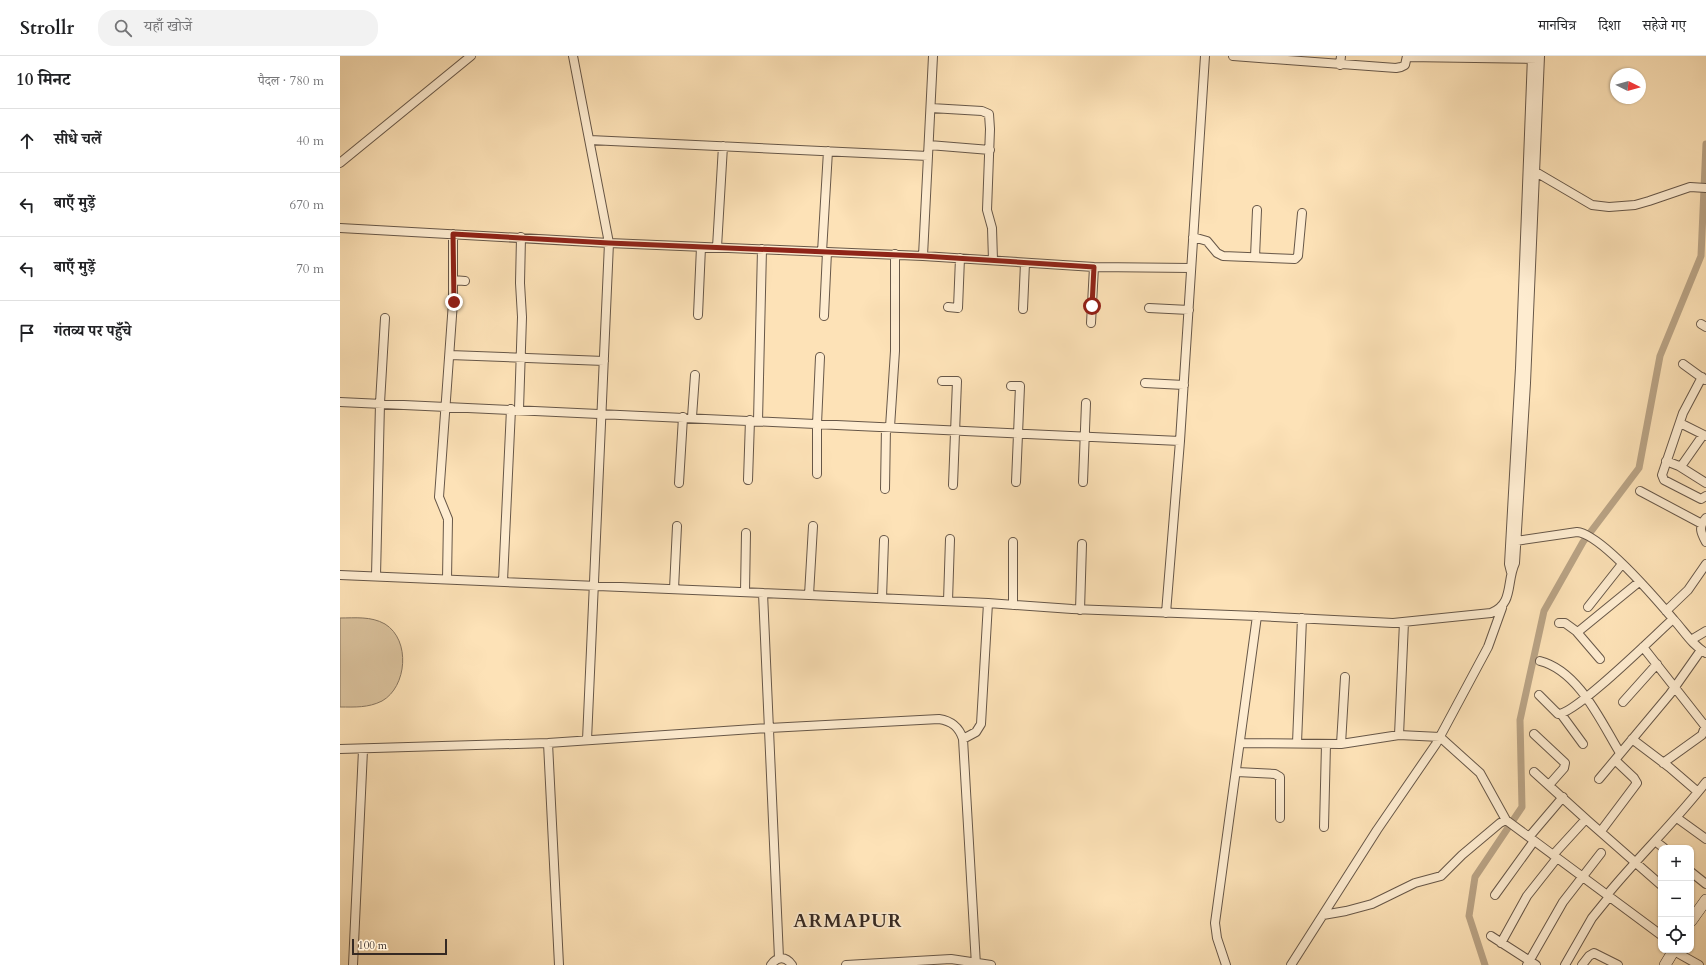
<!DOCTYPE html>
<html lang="hi">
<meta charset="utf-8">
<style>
body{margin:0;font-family:Cardo,"Noto Serif Devanagari",serif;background:#f2f2f2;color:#202124}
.controls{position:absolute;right:12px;bottom:12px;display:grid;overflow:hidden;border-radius:8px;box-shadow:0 1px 3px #0004}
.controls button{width:36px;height:36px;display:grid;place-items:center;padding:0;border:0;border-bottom:1px solid #e0e0e0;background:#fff;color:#202124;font:20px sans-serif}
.compass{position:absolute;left:1270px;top:12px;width:36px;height:36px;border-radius:50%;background:#fff;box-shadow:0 1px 3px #0004;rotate:95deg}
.scale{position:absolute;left:12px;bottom:10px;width:95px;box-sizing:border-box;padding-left:4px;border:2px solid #352923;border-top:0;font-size:11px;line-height:14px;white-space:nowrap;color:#352923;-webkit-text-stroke:3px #feecd0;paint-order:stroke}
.stop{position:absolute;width:12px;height:12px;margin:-9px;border:3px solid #8f2418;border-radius:50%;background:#fff}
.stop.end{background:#8f2418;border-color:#fff;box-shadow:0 1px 4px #0008}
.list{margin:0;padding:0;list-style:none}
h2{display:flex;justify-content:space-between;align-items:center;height:52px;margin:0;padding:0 16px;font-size:17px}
h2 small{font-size:13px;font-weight:400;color:#757577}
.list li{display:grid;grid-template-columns:26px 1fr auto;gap:12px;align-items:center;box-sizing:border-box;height:64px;padding:0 16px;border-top:1px solid #e0e0e0}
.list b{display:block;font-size:15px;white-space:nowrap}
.list em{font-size:13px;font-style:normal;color:#757577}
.icon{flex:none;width:22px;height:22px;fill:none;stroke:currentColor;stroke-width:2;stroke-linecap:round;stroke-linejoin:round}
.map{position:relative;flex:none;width:1366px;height:909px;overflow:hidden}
header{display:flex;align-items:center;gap:24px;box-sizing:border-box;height:56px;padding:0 20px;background:#fff;border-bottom:1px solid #e0e0e0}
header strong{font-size:19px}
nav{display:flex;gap:22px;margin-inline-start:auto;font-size:14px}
.search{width:280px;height:36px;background:#f2f2f2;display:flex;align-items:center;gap:10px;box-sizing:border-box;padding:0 14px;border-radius:16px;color:#757577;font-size:15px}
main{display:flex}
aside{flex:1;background:#fff}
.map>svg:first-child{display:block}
.pitch{fill:#dbc39e;stroke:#887660}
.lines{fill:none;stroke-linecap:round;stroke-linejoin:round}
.canal{stroke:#b9a385;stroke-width:7}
.street-casing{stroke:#675748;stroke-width:10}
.secondary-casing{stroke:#352923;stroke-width:12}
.street{stroke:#feecd0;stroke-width:8}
.secondary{stroke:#feecd0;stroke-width:11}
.route{stroke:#8f2418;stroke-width:5}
.labels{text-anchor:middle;stroke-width:3.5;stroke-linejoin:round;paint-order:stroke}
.district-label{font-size:19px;font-weight:bold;letter-spacing:1px;fill:#352923;stroke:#feecd0}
</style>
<header>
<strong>Strollr</strong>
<div class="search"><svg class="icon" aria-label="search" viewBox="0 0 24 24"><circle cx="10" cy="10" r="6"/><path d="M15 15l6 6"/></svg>यहाँ खोजें</div>
<nav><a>मानचित्र</a><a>दिशा</a><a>सहेजे गए</a></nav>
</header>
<main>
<aside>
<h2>10 मिनट<small>पैदल · 780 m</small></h2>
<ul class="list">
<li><svg class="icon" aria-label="ahead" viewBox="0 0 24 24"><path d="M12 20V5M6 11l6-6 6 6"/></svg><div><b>सीधे चलें</b></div><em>40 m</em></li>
<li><svg class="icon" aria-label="left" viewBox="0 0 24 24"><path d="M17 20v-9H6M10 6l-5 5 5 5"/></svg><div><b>बाएँ मुड़ें</b></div><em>670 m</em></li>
<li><svg class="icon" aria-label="left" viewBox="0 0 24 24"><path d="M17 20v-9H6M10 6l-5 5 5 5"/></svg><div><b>बाएँ मुड़ें</b></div><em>70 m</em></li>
<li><svg class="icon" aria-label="arrive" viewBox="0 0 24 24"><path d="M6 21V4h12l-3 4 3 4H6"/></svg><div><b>गंतव्य पर पहुँचे</b></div></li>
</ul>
</aside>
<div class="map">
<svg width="1366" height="909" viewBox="0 0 1366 909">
<rect width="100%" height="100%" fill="#fde2b7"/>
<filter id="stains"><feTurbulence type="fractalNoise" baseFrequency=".005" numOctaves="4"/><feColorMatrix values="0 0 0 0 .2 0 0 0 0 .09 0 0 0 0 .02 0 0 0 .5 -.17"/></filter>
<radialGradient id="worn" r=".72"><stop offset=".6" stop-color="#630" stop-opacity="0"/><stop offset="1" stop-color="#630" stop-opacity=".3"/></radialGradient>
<!-- pitch -->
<path class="pitch" d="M0 562C15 562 31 560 45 568 71 584 67 631 42 645 28 652 15 651 0 651Z"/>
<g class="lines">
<!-- canal -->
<path class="canal" d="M1145 909 1129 860 1135 821 1182 751 1180 664 1204 555 1243 486 1299 412 1320 300 1361 200 1366 88"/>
<!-- street casing -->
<g class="street-casing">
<path id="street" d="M233 0 269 187 247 684
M893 0 1056 12 1061 11 1065 9 1067 0
M1067 1 1197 3
M1000 9 1001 0
M591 52 642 55 649 58 650 73 647 154 652 172 653 204
M250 84 588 100
M589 89 650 94
M0 107 131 0
M1194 115 1252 149 1269 151 1295 149 1309 145 1350 131 1366 132
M0 172 269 187 583 200 754 211 851 212
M853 181 867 185 877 197 883 200 955 203 958 200 962 157
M377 191 383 90
M482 196 488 95
M583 200 593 0
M915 201 917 154
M113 224 125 225
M608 251 618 252 620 202
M809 252 849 254
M683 253 685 207
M358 259 361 191
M484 260 487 196
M751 267 754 211
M1361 268 1366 271
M110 299 264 305
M1343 308 1365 324
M1362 321 1343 357 1322 419 1324 424 1361 443 1366 440
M602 325H617L613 429
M805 327 844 329
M671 330H680L676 426
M0 346 840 385
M179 353 182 261 180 227 181 181
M352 361 355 319
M418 365 422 193
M1340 367 1366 380
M550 371 555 295V198
M1326 405 1339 410 1342 409 1363 379
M1339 410 1366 427
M477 418V368L480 301
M408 424 410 364
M743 426 746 347
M339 427 343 361
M545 433 546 371
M1300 435 1362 468
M1366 462C1358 471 1361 477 1366 486
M1176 485 1237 476C1261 478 1317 544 1334 564 1344 575 1353 590 1366 597
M673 486V549
M1171 516 1169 508 1180 312 1192 0
M0 519 469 539 648 547 732 553 917 560 1053 567 1151 557C1174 548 1166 526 1175 507L1186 327 1200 0
M36 520 40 347 45 262
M107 523 108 463 99 441 113 246V178
M163 525 171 353
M334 533 337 470
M405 536 406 477
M423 537 439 902
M469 539 473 470
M542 542 544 484
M608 545 610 483
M1248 551 1282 508
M740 554 742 488
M1326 555 1348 534 1366 508
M826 557 840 385 865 0
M1219 567H1225L1236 575H1239L1299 526
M1236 575 1260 603
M1351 584 1366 575
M1303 591 1365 670
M1200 605C1239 615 1261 666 1280 697
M1199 639 1218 658C1236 658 1315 579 1333 563
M1283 646 1317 608
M1221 658 1243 688
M1194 678 1225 707 1224 712 1209 729
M1059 679 1064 566
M623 683 636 676 641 668 648 547
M1292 683 1329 711 1358 736
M208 687 219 909
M901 687 1001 688 1059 679 1100 681 1140 717 1166 764
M957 687 962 562
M1001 688 1005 621
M0 693 208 687 429 672 599 663C612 665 619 671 623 683L636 909
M1323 707 1362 679 1366 668
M897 716 935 718 940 721V762
M1194 716 1247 764
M1259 723 1330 638 1361 594
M1337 762 1366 783
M984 771 986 688
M1261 775 1297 727 1294 722 1275 704
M1189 781 1223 741
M1315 785 1324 792
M1213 799 1245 764H1247L1321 829
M1351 816 1366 828
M1155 839 1194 785
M1267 839C1299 800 1335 766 1366 726
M983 859 1006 855 1032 848 1075 827 1101 820 1122 799 1160 767 1166 764 1321 879
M1151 880 1196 909
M1161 887 1187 840 1217 802
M1334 895 1359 909
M13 909 23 694
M431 909C437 900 446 900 452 909
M506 909 611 903 651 909
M886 909 877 882 875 867 917 560
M951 909 1037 774 1096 688 1148 591 1162 552
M1187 909 1223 846 1261 797
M1225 909 1252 862 1269 841
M1242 909 1249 900 1254 897 1278 909"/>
</g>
<!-- secondary casing -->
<g class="secondary-casing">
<path id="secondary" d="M1351 865 1366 844
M1325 909 1334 894"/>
</g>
<!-- street -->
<use href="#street" class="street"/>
<!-- secondary -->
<use href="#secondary" class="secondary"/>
</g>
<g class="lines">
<!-- route -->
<path class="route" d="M114 246 113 178 269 187 583 200 754 211 752 250"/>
</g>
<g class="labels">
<!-- district labels -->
<g class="district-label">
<text x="508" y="871">ARMAPUR</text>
</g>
</g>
<rect width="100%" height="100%" filter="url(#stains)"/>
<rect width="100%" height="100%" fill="url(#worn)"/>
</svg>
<div class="controls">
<button>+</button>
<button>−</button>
<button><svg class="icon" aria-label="locate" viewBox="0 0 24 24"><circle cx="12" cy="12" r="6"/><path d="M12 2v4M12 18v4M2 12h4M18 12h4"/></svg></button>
</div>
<svg class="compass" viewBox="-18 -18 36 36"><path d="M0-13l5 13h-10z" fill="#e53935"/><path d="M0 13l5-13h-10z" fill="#757577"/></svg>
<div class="scale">100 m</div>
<div class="stop" style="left:752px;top:250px"></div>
<div class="stop end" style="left:114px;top:246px"></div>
</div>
</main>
